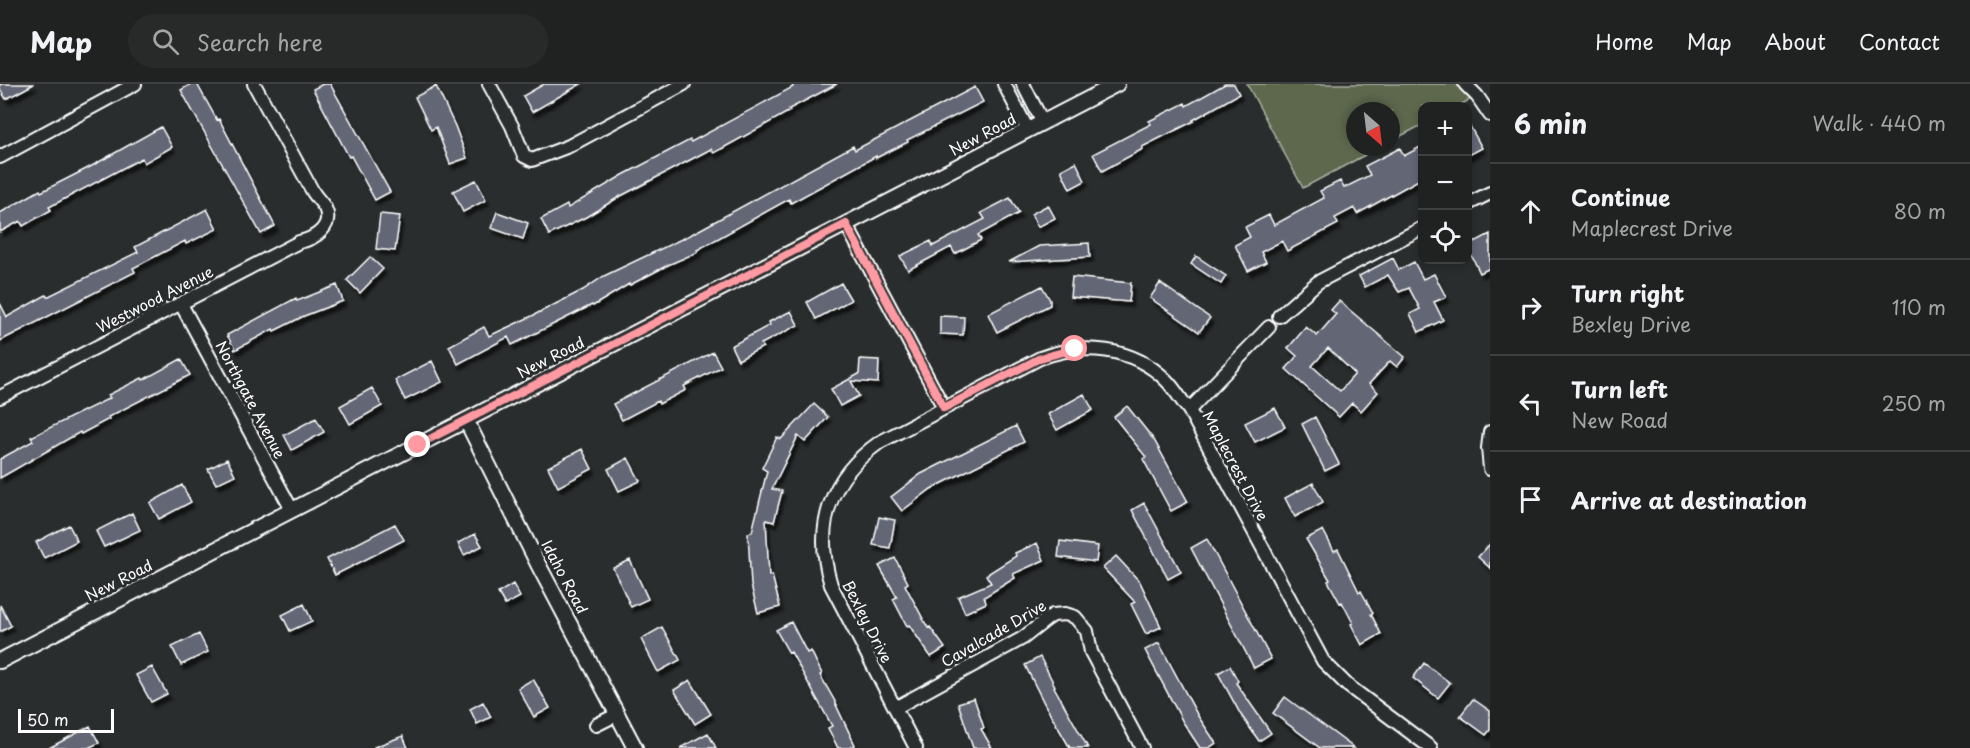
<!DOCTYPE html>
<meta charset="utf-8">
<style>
body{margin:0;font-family:"Playpen Sans",sans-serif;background:#282a2a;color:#f1f3f6}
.controls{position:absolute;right:18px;top:18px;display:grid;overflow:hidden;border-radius:12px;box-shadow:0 3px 9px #0003}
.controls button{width:54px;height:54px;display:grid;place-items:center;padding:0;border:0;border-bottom:2px solid #3d3f40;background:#202222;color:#f1f3f6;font:30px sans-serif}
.compass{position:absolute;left:1346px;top:18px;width:54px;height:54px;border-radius:50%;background:#202222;box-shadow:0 3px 9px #0003;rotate:152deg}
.scale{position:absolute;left:18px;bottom:15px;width:96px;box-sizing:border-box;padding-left:6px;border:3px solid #fff;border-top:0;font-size:16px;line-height:21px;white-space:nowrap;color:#fff;-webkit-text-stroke:4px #2a2d2e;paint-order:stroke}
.stop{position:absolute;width:18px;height:18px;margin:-14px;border:4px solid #ff9aa2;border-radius:50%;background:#fff}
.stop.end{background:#ff9aa2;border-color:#fff;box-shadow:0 2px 6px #0008}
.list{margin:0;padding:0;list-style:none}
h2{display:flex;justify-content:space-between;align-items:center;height:78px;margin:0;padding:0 24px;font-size:26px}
h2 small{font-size:20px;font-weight:400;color:#a2a4a5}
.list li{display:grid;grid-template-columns:39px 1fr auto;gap:18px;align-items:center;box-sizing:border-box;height:96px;padding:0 24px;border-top:2px solid #3d3f40}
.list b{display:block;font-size:22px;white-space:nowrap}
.list p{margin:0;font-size:20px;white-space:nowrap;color:#a2a4a5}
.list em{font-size:20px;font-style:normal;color:#a2a4a5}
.icon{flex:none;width:33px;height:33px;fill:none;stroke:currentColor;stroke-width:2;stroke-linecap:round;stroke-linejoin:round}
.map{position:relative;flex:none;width:1490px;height:664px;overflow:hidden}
header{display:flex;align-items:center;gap:36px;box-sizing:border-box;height:84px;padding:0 30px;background:#202222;border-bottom:2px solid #3d3f40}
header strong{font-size:28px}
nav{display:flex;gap:33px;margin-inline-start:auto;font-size:21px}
.search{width:420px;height:54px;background:#282a2a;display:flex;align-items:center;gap:15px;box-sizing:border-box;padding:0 21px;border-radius:33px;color:#a2a4a5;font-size:22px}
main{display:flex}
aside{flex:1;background:#202222}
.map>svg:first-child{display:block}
.green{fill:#5d674e;stroke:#aeb3a6;stroke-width:1.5}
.building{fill:#636675;stroke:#fff;stroke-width:1.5;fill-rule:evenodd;filter:url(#shadow)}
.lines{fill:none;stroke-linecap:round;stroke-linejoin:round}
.minor-casing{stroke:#fff;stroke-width:16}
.tertiary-casing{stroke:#fff;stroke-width:18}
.minor{stroke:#2a2d2e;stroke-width:12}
.tertiary{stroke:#2a2d2e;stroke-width:14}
.route{stroke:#ff9aa2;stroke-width:8}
.labels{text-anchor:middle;stroke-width:6;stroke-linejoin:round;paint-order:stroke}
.street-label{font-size:15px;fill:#fff;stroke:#2a2d2e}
</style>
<header>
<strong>Map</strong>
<div class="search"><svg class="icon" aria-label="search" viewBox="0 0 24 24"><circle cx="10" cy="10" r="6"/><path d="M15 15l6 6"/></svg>Search here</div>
<nav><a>Home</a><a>Map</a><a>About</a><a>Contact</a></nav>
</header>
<main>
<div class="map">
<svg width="1490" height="664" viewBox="0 0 1490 664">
<defs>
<filter id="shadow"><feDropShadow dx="3" dy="5" stdDeviation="1.5" flood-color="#0009"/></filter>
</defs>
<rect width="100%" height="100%" fill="#2a2d2e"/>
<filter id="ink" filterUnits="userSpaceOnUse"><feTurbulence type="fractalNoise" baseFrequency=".0167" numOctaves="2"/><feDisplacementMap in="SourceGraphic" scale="12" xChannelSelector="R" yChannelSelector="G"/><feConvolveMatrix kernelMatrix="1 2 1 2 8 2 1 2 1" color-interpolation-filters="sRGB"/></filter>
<g filter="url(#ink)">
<!-- green -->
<path class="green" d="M1247 0H1465L1477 12 1458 22H1422V41L1391 57V27H1355V63H1380L1303 104Z"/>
<!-- building -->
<path class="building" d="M0 0H34L6 15 0 5Z
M191 0H197L217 36 219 35 275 142 261 150 181 6Z
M323 0H330L390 108 375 116 351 72 349 73 313 5Z
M544 0H581L532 28 523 12Z
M792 0H837L789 25 790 27 714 69 711 65 619 113 586 133 549 151 541 135 567 121 568 124 623 91 690 56 691 58 793 3Z
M1225 0H1234L1239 10 1193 36 1194 37 1142 63 1143 65 1102 87 1093 70 1151 40 1149 37 1185 19 1186 22Z
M436 2 455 42 467 74 450 80 436 43 431 46 415 13Z
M975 3 983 18 907 56 908 58 876 74V72L791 119 789 115 697 166 698 168 668 181 630 201 629 200 593 222 592 221 512 261 508 253 458 280 449 262 484 243 489 252 532 232 583 206 604 192 690 151 853 62 855 66Z
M1467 37 1482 64 1467 72Z
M161 43 172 63 144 79 142 74 49 123 51 126 23 142 20 137 0 148V129L40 106 41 108 90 83Z
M1422 62V94L1357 130 1354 124 1335 134 1338 140 1287 167 1282 157 1261 168 1266 178 1248 187 1235 161 1250 153 1245 143 1269 131 1274 141 1324 114 1320 107 1340 97 1344 104 1370 91 1365 82 1400 64 1404 72Z
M1076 78 1085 97 1070 105 1061 86Z
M476 96 486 116 463 128 453 107Z
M1010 114 1019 129 978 151 981 156 955 170 951 163 908 186 900 172 931 157 933 162 985 135 981 129Z
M1048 121 1055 134 1038 143 1031 130Z
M207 125 217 145 186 160 185 157 133 184 135 188 0 257V219L7 233 46 211 47 213 138 168 135 163Z
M497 128 528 139 523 155 491 144Z
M380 130 400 132 395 167 376 165Z
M1490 150V184L1480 189 1467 162Z
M1089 159 1090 173 1009 178 1039 162Z
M1196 172 1226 192 1221 200 1191 180Z
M370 173 383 185 360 209 347 196Z
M1393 174 1399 186 1414 178 1423 195 1434 190 1446 213 1434 218 1443 236 1419 248 1410 230 1420 225 1409 204 1399 208 1388 191 1365 203 1359 192Z
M1072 193 1131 199 1129 218 1070 213Z
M841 199 851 216 816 235 807 218Z
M1160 199 1210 234 1199 248 1150 214Z
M337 201 343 217 304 232 274 247 273 245 235 266 227 251 296 214 297 217Z
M1042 202 1050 216V221L997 248 988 230Z
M1339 217 1405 273 1397 283 1390 277 1369 300 1378 308 1361 327 1352 319 1339 333 1286 285 1297 272 1288 264 1306 243 1317 252 1336 230 1331 226ZM1328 264 1355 290 1340 307 1312 282Z
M791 227 798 241 761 260 763 263 738 276 731 262 770 241 769 238Z
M940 232 964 233 963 251 940 250Z
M713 268 721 283 684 302 686 306 659 320 658 317 622 336 613 320Z
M181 275 190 291 108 333 109 335 81 350 80 348 0 394V375L33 357 31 353 110 314 108 311 142 294 143 296Z
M860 275 879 276 878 299 851 297 859 312 840 322 831 305 859 290Z
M432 277 442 298 405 316 395 296Z
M372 304 382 322 350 340 340 322Z
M1084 310 1093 326 1057 346 1048 330Z
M814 320 828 333 805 358 798 352 772 405 782 407 774 438 766 436 769 492 772 491 780 523 758 529 751 501 748 449 752 448 767 387 762 384 777 353 781 355Z
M1127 322 1154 356 1188 418 1171 427 1143 375 1146 373 1114 333Z
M1275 324 1285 343 1255 358 1245 339Z
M1315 333 1339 380 1325 387 1302 340Z
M316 334 324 348 292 366 284 351Z
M1016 342 1024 358 931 405 902 427 891 413 921 390Z
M582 365 592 385 558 403 548 383Z
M628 374 640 397 619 407 608 385Z
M227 375 235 391 216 400 208 385Z
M1313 399 1323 418 1295 433 1285 414Z
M182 401 191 418 159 435 150 419Z
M1144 419 1181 488 1168 495 1132 426Z
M132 429 140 446 104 463 96 447Z
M879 433 895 436 890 464 873 461Z
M395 440 404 456 335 491 327 475Z
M69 441 77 457 44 474 36 458Z
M1323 446 1334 467 1338 465 1359 508 1361 507 1373 529 1371 530 1381 550 1362 561 1351 540 1353 539 1342 518 1340 519 1328 497 1330 496 1306 455Z
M475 450 482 462 464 471 458 459Z
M1207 455 1271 575 1254 584 1191 464Z
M1060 457 1098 462 1096 478 1058 473Z
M1037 459 1044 476 1013 490 1015 494 984 513 986 519 965 529 958 513 991 499 986 491 1016 472 1015 469Z
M1490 460V484L1478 473Z
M1116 472 1140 498 1161 543 1146 550 1131 520 1135 518 1103 484Z
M895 474 908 499 905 501 928 544 930 543 945 564 931 573 909 541 907 542 893 515 897 513 879 482Z
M630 476 648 515 631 523 613 484Z
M513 500 520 513 505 521 498 509Z
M304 520 312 537 290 547 282 531Z
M0 521 11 542 0 548Z
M791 538 807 569 811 567 822 590 820 591 837 621H836L855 661 849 664H838L828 644 832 642 791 568 789 569 776 546Z
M662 543 680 576 658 588 641 555Z
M199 550 208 568 181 581 172 563Z
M1159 559 1198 632 1216 659 1209 664H1200L1183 638 1145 566Z
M1040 573 1055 602 1054 603 1088 664H1070L1045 621 1025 581Z
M1424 579 1450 599 1438 614 1413 594Z
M1230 582 1238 597 1236 599 1271 649 1259 657 1241 631 1218 589Z
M152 583 167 610 151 618 136 591Z
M533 595 550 624 534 633 518 604Z
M690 596 711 630 695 640 674 606Z
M1285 613 1354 664H1320L1273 629Z
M974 614 984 644 981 645 992 664H973L958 619Z
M1473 615 1490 627V646L1486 651 1460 632Z
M483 618 491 633 477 640 470 625Z
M90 642 99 659 88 664H49Z
M708 649 716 664H680Z
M403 652 408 664H374V663Z"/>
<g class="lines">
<!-- minor casing -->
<g class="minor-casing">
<path id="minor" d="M489 0 512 42 524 72 532 76 569 62 684 0
M1004 0 1028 46
M1023 0 1043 39
M1465 0 1477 12 1490 31
M0 73 135 0
M1468 120 1490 109
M846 140 944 324
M181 220 292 426
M1279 232 1318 198 1422 144
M0 313 299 158C314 155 334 143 325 124 322 119 316 113 313 108L254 0
M1189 326 1269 243
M1490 348 1488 364 1490 385
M895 624 1023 554 1047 535 1053 531 1065 530 1075 533 1087 547 1091 568 1142 664
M596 641 618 630
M916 664 831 501C813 442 830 393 880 358L1040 274C1082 258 1133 263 1166 296 1175 305 1181 316 1189 326L1323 577 1347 601 1431 664"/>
</g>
<!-- tertiary casing -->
<g class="tertiary-casing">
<path id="tertiary" d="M466 336 539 482 635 664
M0 577 1117 0"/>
</g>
<!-- minor -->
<use href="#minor" class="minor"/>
<!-- tertiary -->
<use href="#tertiary" class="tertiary"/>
</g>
</g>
<g class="lines" filter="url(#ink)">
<!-- route -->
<path class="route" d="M418 361 846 140 944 324 1040 274 1075 265"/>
</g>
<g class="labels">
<!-- street labels -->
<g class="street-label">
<text transform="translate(983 51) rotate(-28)" y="5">New Road</text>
<text transform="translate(155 216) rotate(-27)" y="5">Westwood Avenue</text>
<text transform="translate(551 274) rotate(-27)" y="5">New Road</text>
<text transform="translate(250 316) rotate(62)" y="5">Northgate Avenue</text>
<text transform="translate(1235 382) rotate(62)" y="5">Maplecrest Drive</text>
<text transform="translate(564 493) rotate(62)" y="5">Idaho Road</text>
<text transform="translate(119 497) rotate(-27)" y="5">New Road</text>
<text transform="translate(867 538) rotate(63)" y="5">Bexley Drive</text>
<text transform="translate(994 550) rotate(-30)" y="5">Cavalcade Drive</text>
</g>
</g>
</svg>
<div class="controls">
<button>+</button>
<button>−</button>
<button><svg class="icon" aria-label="locate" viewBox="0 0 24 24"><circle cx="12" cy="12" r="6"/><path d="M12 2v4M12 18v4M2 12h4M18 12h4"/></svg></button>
</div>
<svg class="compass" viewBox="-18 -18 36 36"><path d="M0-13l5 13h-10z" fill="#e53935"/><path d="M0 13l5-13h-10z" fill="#a2a4a5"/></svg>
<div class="scale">50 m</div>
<div class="stop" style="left:1075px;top:265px"></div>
<div class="stop end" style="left:418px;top:361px"></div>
</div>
<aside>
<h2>6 min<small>Walk · 440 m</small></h2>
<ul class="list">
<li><svg class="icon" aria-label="ahead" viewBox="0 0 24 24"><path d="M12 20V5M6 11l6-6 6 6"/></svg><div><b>Continue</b><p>Maplecrest Drive</p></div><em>80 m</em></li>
<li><svg class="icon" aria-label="right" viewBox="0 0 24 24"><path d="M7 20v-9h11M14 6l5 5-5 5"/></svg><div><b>Turn right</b><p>Bexley Drive</p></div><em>110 m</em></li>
<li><svg class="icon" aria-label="left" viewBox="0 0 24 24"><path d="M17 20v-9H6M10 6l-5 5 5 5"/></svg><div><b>Turn left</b><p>New Road</p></div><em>250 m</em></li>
<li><svg class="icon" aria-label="arrive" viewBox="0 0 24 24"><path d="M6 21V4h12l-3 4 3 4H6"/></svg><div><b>Arrive at destination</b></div></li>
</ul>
</aside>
</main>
